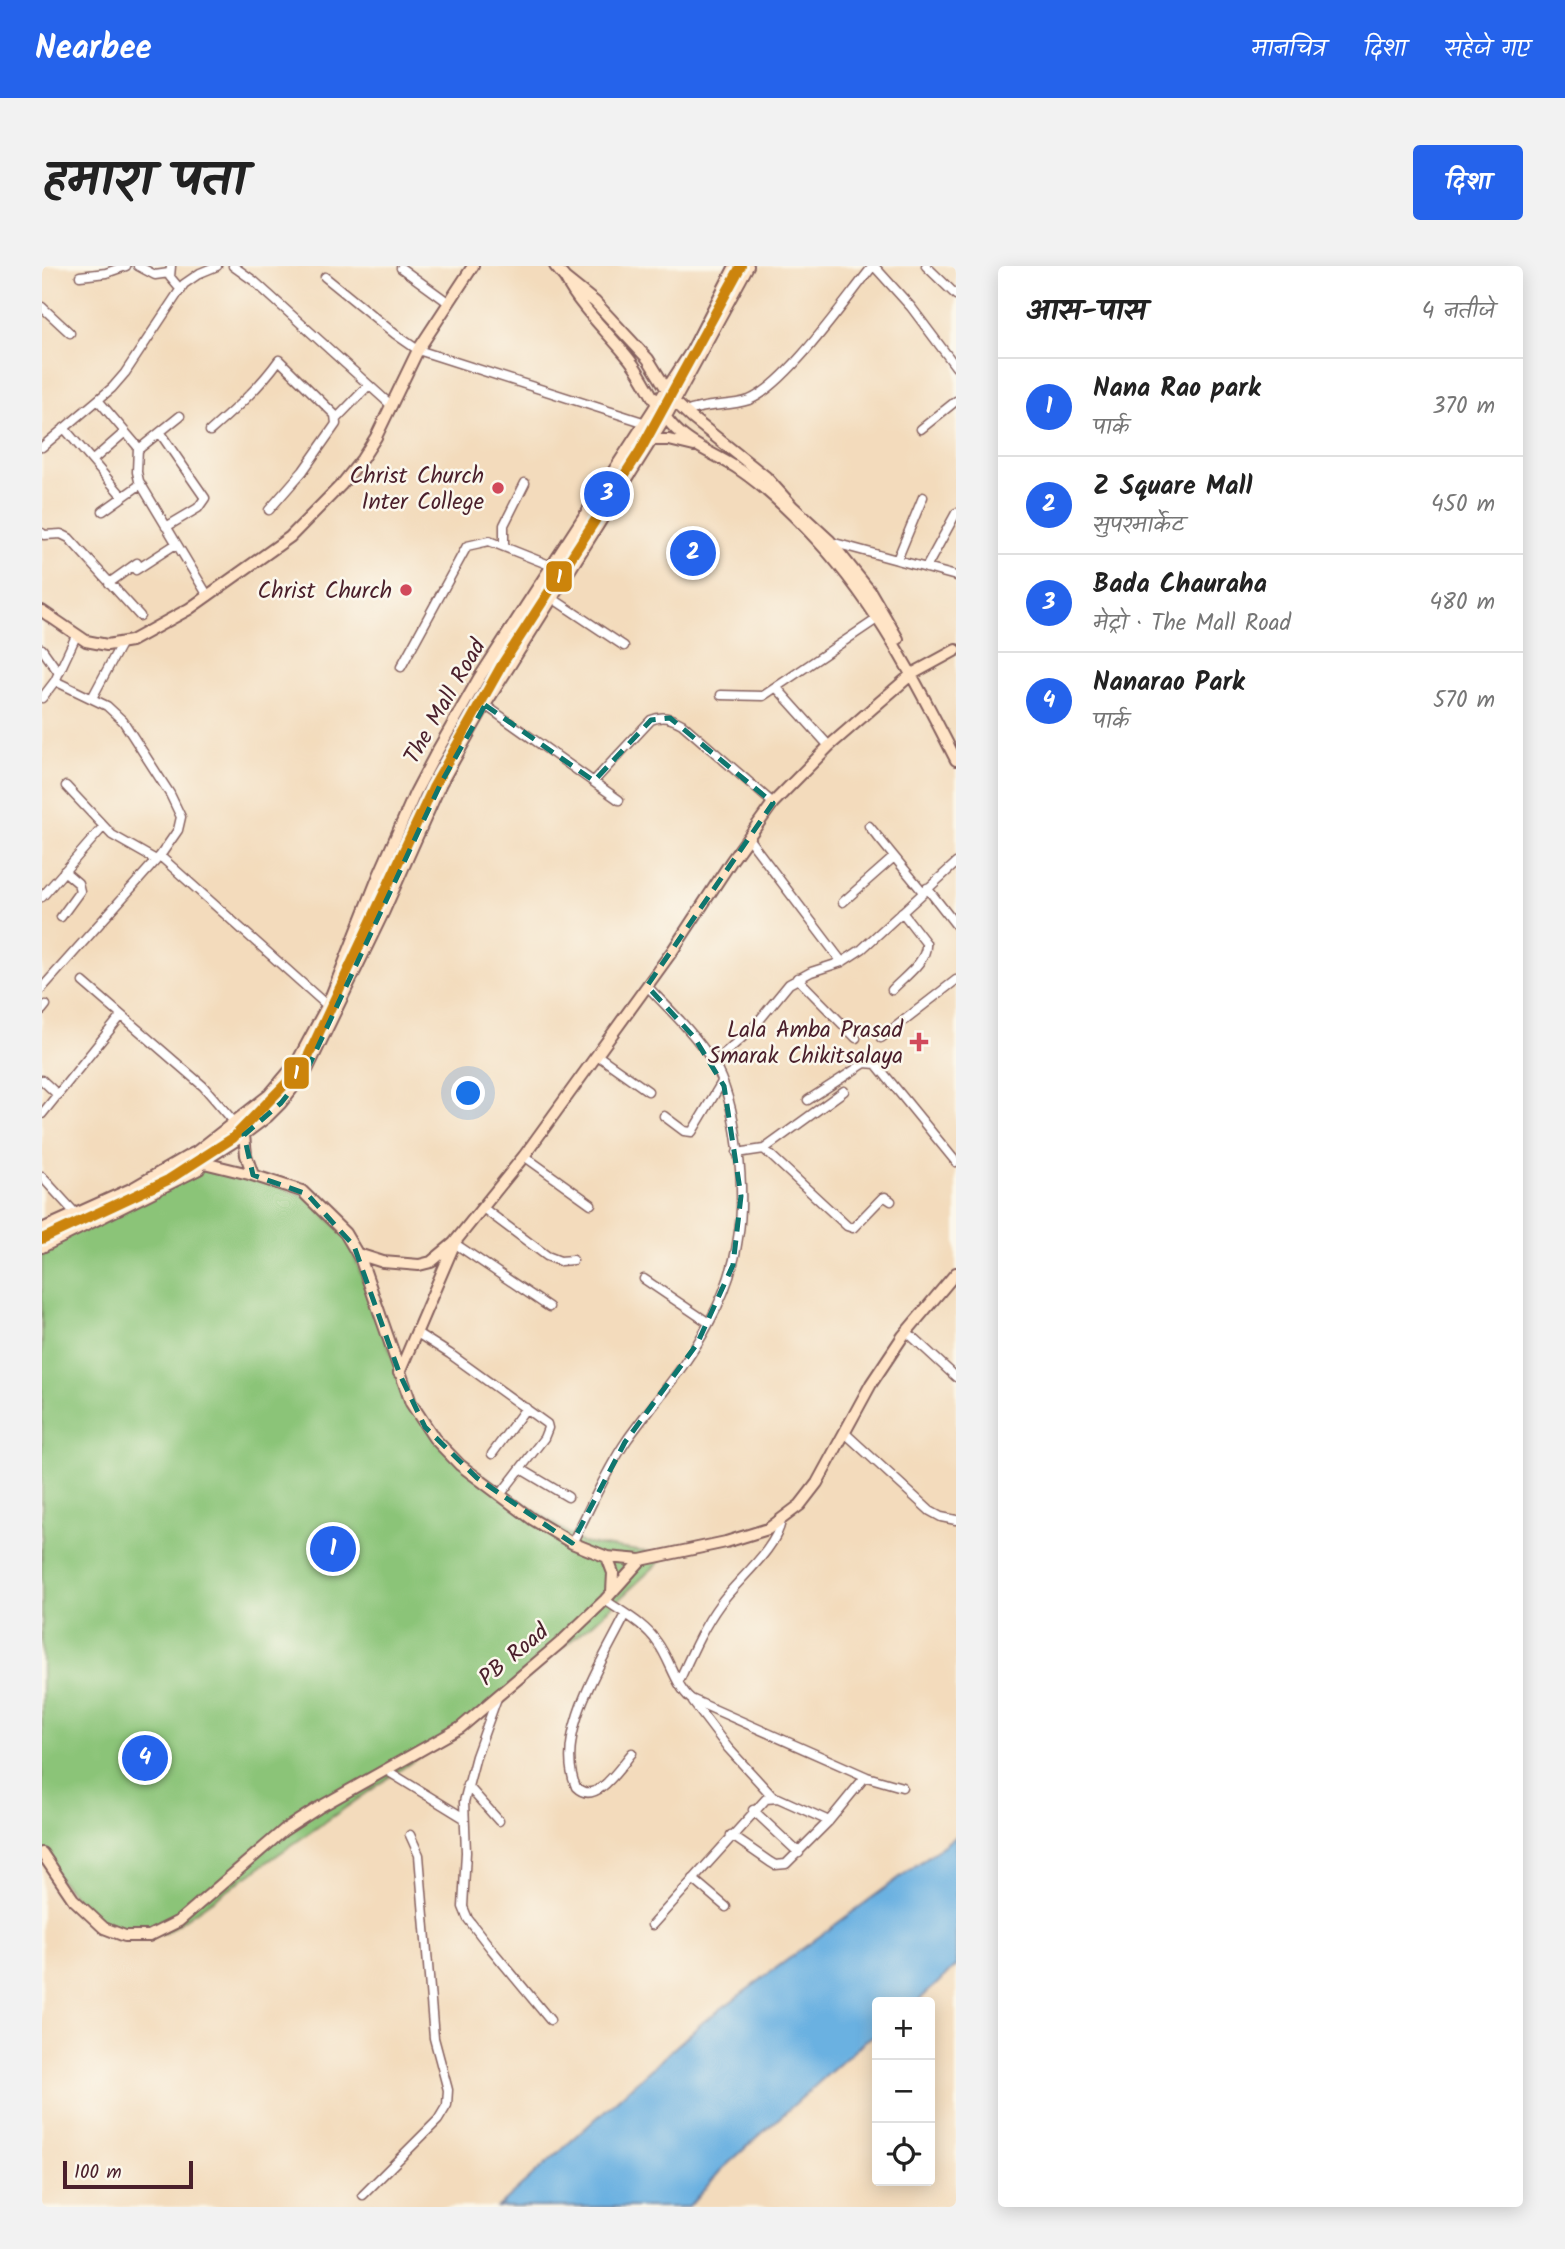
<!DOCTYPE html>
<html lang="hi">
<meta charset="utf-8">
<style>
body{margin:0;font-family:Kalam,"Playpen Sans Deva",sans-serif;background:#f2f2f2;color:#222}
.controls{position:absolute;right:21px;bottom:21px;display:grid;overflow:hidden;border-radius:7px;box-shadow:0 4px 18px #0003}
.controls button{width:63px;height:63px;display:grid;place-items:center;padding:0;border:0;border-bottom:2px solid #e0e0e0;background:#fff;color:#222;font:35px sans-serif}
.scale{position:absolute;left:21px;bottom:18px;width:130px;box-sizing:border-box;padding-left:7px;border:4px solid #4a1f2b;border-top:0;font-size:19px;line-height:24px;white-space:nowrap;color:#4a1f2b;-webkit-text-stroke:5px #fbf7ec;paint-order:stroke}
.you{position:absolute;left:427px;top:828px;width:24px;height:24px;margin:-18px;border:5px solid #fff;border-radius:50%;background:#1a73e8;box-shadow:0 0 0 10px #1a73e833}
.badge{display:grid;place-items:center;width:46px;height:46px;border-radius:50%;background:#2563eb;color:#fff;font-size:23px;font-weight:700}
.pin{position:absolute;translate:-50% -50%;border:4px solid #fff;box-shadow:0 2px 7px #0006}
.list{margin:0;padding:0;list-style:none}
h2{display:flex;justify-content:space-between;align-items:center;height:91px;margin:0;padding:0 28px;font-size:30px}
h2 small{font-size:23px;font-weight:400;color:#767676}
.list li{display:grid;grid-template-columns:46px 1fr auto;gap:21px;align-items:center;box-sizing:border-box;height:98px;padding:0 28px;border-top:2px solid #e0e0e0}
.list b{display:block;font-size:26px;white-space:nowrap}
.list p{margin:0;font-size:23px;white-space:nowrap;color:#767676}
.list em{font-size:23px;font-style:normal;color:#767676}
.icon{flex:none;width:38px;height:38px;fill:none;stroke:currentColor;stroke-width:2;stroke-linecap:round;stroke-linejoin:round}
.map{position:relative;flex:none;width:914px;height:1941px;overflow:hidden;border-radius:7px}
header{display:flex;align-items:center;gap:42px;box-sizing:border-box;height:98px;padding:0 35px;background:#2563eb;color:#fff}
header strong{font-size:33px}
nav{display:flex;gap:38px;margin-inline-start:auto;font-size:24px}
.intro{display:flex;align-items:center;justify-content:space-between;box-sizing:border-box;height:168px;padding:0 42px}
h1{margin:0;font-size:49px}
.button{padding:18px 32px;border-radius:7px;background:#2563eb;color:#fff;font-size:24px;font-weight:700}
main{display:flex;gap:42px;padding:0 42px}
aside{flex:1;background:#fff;border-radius:7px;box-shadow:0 4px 18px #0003}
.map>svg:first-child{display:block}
.green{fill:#8bc478;stroke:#6a7252;stroke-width:2}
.water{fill:#6ab1e1;stroke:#5a6886;stroke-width:2}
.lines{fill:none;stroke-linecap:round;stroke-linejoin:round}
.street-casing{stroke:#85615e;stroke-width:11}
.secondary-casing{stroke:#85615e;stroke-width:14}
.street{stroke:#fff;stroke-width:8}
.secondary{stroke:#ffe4c6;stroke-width:10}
.metro-1-casing{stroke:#fbf7ec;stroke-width:16}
.metro-1{stroke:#cc840b;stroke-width:10}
.marked{fill:none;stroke:#0f766e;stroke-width:5;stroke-dasharray:14 9;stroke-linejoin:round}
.poi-dot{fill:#d1495b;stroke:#fbf7ec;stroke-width:2.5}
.labels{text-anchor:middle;stroke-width:5;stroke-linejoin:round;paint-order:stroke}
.poi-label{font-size:23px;fill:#4a1f2b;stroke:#fbf7ec;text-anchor:end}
.street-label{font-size:23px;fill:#4a1f2b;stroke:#fbf7ec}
.line-badge{stroke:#fbf7ec;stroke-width:2.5}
.badge-label{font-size:19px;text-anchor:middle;font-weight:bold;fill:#fff}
</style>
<header>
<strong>Nearbee</strong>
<nav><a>मानचित्र</a><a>दिशा</a><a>सहेजे गए</a></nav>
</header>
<div class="intro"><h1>हमारा पता</h1><a class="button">दिशा</a></div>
<main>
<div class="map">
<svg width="914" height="1941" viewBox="0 0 914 1941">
<rect width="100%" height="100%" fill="#fbf7ec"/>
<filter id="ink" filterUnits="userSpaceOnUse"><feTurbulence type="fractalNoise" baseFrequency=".0143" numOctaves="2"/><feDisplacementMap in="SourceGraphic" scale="14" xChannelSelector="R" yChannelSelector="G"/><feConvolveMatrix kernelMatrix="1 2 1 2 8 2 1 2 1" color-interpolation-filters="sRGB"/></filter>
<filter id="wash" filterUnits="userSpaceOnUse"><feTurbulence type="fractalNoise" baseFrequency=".00686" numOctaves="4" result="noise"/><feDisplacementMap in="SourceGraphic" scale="28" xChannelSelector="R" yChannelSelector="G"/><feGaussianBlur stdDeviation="1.57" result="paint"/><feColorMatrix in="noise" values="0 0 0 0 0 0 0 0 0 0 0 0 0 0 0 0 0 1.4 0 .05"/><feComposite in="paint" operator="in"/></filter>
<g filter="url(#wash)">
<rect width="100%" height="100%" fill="#f3dbbc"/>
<!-- green -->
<path class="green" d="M162 902 211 910 268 933 305 971 369 1138 406 1185 540 1277 625 1289 549 1359 388 1483 123 1667 65 1668 0 1593V976Z"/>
<!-- water -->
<path class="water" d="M914 1570V1700L875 1736H835V1767L823 1775 679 1904 647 1941H456L661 1756Z"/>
</g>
<g filter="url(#ink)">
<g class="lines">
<!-- street casing -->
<g class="street-casing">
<path id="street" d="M96 0 113 9 127 7
M129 0 128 11 139 24
M191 0 212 15 350 140
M832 0 869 41 914 101
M884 0 914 29
M359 2 407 37
M38 10 64 7 84 0
M283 11 353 68 376 84 604 157
M0 41 28 67
M56 134 96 181 95 206 97 215 166 330
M644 146C664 137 687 141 707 134 745 119 804 33 831 0
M294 153 327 119
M22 162 81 231
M879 163 914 135
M168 165C193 143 217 122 237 94L293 149 294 158 261 205 227 244
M118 167 163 232 156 242 124 261
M0 181 70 122 83 107 142 18 158 7 175 0
M97 183 138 150
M51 194 83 166
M61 245 99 218
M0 267 2 269 19 268 27 272 98 350
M789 276 914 310
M462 280V259L483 217
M855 294 881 231
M884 302 914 247
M94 304 134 278
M67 317 95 297
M510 332 582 380
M0 383 17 407
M359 401 425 280 447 275 510 300
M734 421 787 480
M679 429 721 430 835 353
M0 432 13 415 34 370
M50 432 79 378
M443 439 577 534
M552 515 609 454C621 449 629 452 640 458L731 537
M24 520 70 569 114 594
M827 560 881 626
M706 572 800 696 820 683 914 597
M118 590 289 743
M885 622 914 659
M0 631 61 561
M801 636 852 591
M19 651 38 625 36 617 22 605
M755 712 814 772
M41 716 161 820 193 857
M0 722 118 590 136 564 139 551 128 528 81 455 65 440 13 415
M850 724C862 711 886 695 884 677L860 646
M0 744 4 739
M839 772 914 714
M555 789 606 825
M671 797 711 762 747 718 769 706 800 696
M0 814 16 829
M766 834 823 797 834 798 914 896
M0 848 79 750
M622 850 642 865 650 866 680 816
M722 883 802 825
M695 887 722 883 805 960 811 962 840 932 843 931 849 935
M482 890 549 938
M0 911 34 948
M441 942 505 990 518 995 531 994
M412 977 507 1041
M602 1013 667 1057
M864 1065 914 1111
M375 1067 408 1088 505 1158 506 1162 502 1172 458 1229
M803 1167 888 1245 899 1251 914 1254
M450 1188 484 1142
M479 1203 526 1231
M530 1277C548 1243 563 1206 585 1174 612 1136 645 1100 667 1057 681 1031 692 1002 696 972 704 926 696 837 671 796 653 768 628 744 605 720
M563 1334C581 1347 602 1357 615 1376 628 1393 633 1419 649 1433L825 1511 860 1521
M584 1348C561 1395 511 1469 534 1521 554 1541 578 1501 590 1487
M637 1415C649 1389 661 1361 678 1338 696 1313 734 1284 739 1255
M455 1432 434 1490 422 1536 424 1586 421 1641 426 1653 450 1684 508 1754
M651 1436 686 1482 731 1531
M344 1504 422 1552
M425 1519 457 1555
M711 1544 757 1587
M689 1569 728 1596 733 1599 744 1598 787 1555 823 1511
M651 1613 684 1641
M610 1659 724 1533 736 1532 787 1555
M321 1929 396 1854 405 1839 406 1824 392 1772 377 1589 368 1569"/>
</g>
<!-- secondary casing -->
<g class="secondary-casing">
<path id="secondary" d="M513 0 523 12 553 36 606 93 632 135 650 152 724 211 751 241 788 275 828 325 856 373
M523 12C539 43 567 67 588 94 607 119 615 147 639 168 656 183 679 191 698 204 726 223 753 250 776 275 835 339 875 417 914 494
M609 174H627L652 180
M0 345 44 375 65 379 89 375 147 343 248 271 300 218 320 193 334 171 376 84 431 0
M202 869 204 889 211 909
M163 894 193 875 225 851 239 837 265 804 342 645 399 517 443 439 622 154 706 0
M162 897 207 908 260 925 303 967 319 994 369 1137 392 1172 418 1199 490 1253 530 1277 565 1291 599 1294
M154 904 149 903 145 898 146 890 154 886 227 829 255 796 285 740 337 609 373 527 393 489 437 412 650 84 693 0
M0 963 89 923 146 890
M0 981 157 903
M316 988 341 996 377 999 389 996 412 977 482 890 555 789 631 684 690 594 731 537 787 480 870 408 914 384
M357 1107 411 981
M565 1291 571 1307 570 1326
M0 1587 31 1633 62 1662 83 1670H107L137 1655 242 1564 276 1542 418 1462 518 1377 563 1334 599 1294 684 1276 726 1263 758 1239 775 1217 829 1118 861 1070 914 1007"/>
</g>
<!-- street -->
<use href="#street" class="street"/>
<!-- secondary -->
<use href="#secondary" class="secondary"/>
<!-- metro-1 casing -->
<g class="metro-1-casing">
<path id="metro-1" d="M0 973 126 914 191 872 262 799 391 522 461 397 598 185 699 0"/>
</g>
<!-- metro-1 -->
<use href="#metro-1" class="metro-1"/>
</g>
</g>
<!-- marked area -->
<path class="marked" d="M443 439 552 515 609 454 628 452 731 537 605 720 652 771 682 820 699 930 691 999 655 1078 583 1176 530 1277 435 1212 383 1161 358 1109 312 980 265 928 211 909 202 869 239 837 265 804 399 517Z"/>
<!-- markers -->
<g class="poi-dot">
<circle cx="456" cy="222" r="7"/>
<circle cx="364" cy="324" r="7"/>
<path d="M873.5 765.5h7v7h7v7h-7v7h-7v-7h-7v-7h7z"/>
</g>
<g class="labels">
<!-- poi labels -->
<g class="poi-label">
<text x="442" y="217">Christ Church<tspan x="442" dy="26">Inter College</tspan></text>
<text x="350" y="332">Christ Church</text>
<text x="861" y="771">Lala Amba Prasad<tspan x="861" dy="26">Smarak Chikitsalaya</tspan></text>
</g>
<!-- street labels -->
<g class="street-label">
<text transform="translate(402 435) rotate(-60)" y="8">The Mall Road</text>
<text transform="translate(471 1388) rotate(-40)" y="8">PB Road</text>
</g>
</g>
<g class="line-badge">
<rect x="503" y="294" width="28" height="33" rx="7" fill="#cc840b"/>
<rect x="241" y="790" width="27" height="34" rx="7" fill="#cc840b"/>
</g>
<g class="badge-label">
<text x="517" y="317">1</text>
<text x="254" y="813">1</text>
</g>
</svg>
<div class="controls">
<button>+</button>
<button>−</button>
<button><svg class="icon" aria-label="locate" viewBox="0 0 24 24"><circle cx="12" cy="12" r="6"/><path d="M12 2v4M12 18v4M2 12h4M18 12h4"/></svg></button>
</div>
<div class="scale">100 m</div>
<div class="you"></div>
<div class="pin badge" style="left:291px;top:1283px">1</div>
<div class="pin badge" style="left:651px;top:287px">2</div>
<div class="pin badge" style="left:565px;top:228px">3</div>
<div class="pin badge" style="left:103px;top:1492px">4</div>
</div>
<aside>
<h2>आस-पास<small>4 नतीजे</small></h2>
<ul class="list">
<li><span class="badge">1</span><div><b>Nana Rao park</b><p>पार्क</p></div><em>370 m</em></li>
<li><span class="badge">2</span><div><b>Z Square Mall</b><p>सुपरमार्केट</p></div><em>450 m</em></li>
<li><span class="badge">3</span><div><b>Bada Chauraha</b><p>मेट्रो · The Mall Road</p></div><em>480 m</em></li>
<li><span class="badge">4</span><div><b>Nanarao Park</b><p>पार्क</p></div><em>570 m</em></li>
</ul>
</aside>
</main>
